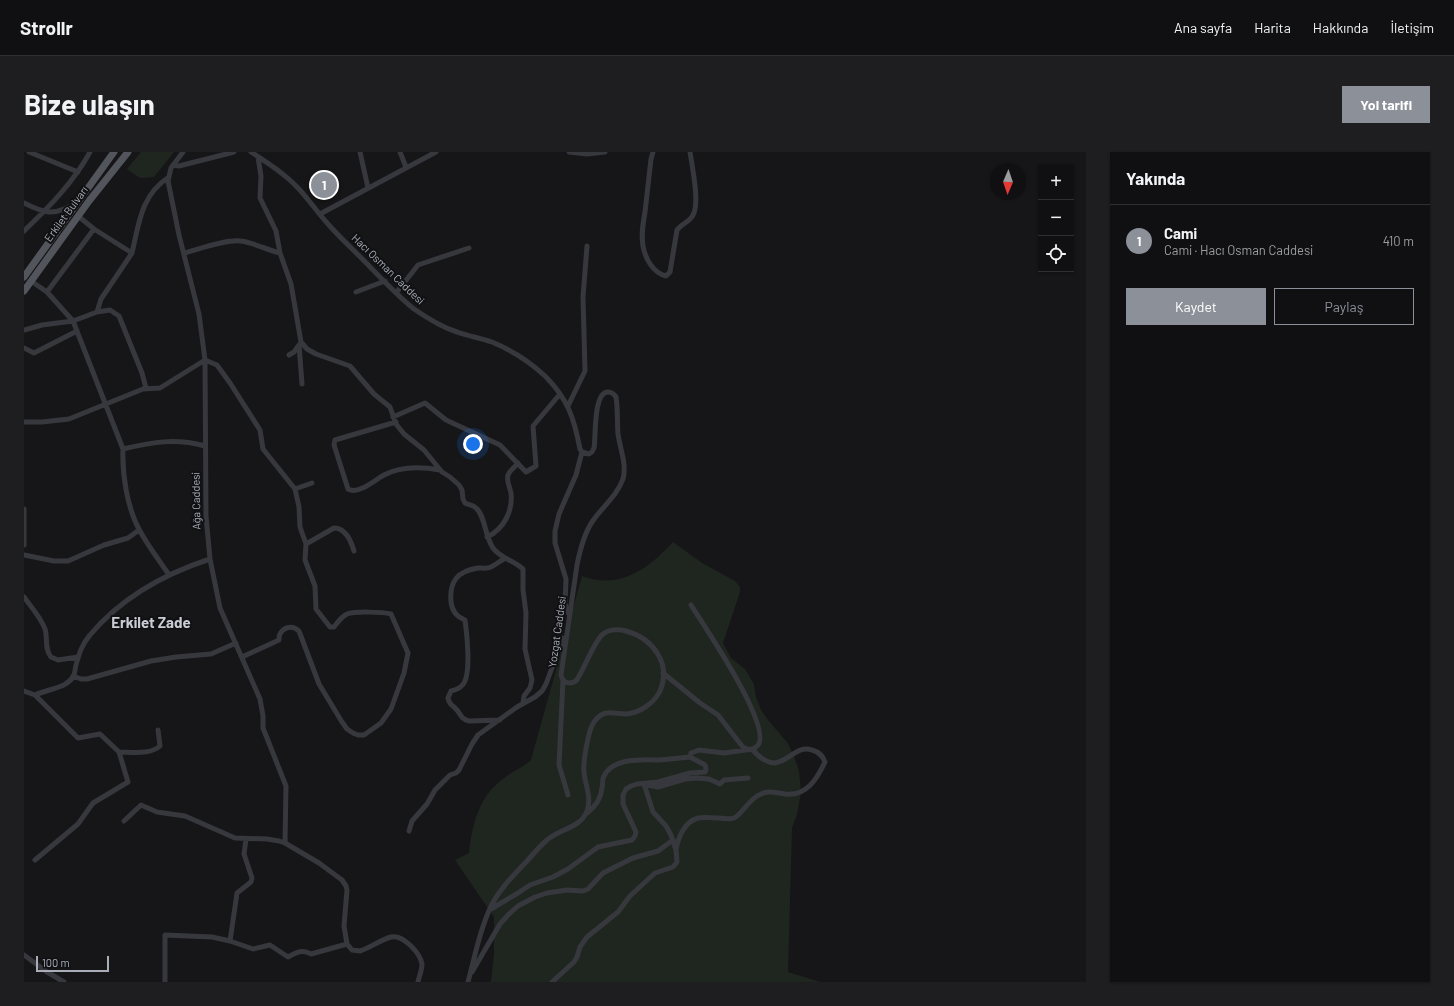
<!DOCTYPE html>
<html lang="tr">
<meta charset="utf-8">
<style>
body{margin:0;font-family:Barlow,sans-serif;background:#1e1e20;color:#f1f3f6}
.controls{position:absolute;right:12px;top:12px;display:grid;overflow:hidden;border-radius:0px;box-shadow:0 1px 3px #0004}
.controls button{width:36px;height:36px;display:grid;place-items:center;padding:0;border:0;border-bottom:1px solid #303032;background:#101012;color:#f1f3f6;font:20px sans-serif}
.compass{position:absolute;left:966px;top:12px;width:36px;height:36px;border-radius:50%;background:#101012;box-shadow:0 1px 3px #0004;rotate:182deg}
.scale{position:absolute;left:12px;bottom:10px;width:73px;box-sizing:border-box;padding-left:4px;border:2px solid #a8adb8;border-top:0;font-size:11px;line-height:14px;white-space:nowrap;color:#a8adb8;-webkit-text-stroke:3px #111113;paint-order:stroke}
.you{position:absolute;left:449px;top:292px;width:14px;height:14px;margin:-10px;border:3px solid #fff;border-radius:50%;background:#1a73e8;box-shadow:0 0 0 6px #1a73e833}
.badge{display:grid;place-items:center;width:26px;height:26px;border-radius:50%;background:#8c9099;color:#fff;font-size:13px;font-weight:700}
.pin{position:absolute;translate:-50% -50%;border:2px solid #fff;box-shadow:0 1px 4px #0006}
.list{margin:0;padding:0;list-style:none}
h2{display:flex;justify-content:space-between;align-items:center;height:52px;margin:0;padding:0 16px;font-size:17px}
h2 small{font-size:13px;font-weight:400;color:#9c9d9f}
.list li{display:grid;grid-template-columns:26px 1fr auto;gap:12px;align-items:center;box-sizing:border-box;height:72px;padding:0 16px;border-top:1px solid #303032}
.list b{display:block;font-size:15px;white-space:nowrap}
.list p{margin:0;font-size:13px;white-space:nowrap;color:#9c9d9f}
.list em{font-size:13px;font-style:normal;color:#9c9d9f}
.actions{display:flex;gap:8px;padding:12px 16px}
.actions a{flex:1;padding:9px 0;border:1px solid #8c9099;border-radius:0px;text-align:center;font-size:14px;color:#8c9099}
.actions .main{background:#8c9099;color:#fff}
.icon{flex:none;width:22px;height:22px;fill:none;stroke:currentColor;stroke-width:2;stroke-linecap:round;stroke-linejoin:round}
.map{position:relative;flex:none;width:1062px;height:830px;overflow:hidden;border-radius:0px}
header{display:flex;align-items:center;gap:24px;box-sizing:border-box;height:56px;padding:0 20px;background:#101012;border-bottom:1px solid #303032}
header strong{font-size:19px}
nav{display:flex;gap:22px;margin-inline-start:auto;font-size:14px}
.intro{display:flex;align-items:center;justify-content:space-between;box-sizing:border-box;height:96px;padding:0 24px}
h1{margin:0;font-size:28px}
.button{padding:10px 18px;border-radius:0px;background:#8c9099;color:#fff;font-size:14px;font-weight:700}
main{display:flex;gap:24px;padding:0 24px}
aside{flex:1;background:#101012;border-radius:0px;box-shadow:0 1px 3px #0004}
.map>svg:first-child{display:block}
.green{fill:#1e261f}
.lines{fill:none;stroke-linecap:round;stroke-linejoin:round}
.minor{stroke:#37383d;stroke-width:5}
.major{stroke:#53555c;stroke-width:7}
.labels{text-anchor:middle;stroke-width:4;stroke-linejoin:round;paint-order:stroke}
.street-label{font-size:11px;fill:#a8adb8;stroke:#111113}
.district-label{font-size:15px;font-weight:bold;fill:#c9ccd4;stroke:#111113}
</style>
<header>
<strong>Strollr</strong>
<nav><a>Ana sayfa</a><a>Harita</a><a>Hakkında</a><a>İletişim</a></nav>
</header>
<div class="intro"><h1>Bize ulaşın</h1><a class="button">Yol tarifi</a></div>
<main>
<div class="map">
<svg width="1062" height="830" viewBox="0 0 1062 830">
<rect width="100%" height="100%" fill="#161618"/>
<!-- green -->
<path class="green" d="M117 0H150L130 25 116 26 103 17Z
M649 390 678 411 711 429 716 435V440L699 491 707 506 721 517 730 532 732 545 737 558 744 568 763 590 770 604 775 619 777 641 773 662 768 676 764 820 796 830H467L470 802V765L431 708 445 701C448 673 455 644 479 627 488 619 499 616 507 608L558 424C596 438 624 417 649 390Z"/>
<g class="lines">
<!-- minor -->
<path class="minor" d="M5 0 54 20
M159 0 147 16 144 29 155 83 175 162 181 208 182 364 186 407 196 456 236 547 239 564V576L262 634 261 691
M227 0C244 11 261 22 275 37 285 48 294 61 304 72 318 88 334 102 348 117 362 131 375 145 390 157 403 166 417 175 433 180 444 184 456 186 468 190 487 198 506 210 521 224 544 247 550 266 556 297L558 300 565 302 568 300 570 296C572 286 569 240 584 240 588 240 590 242 592 245 594 257 593 270 594 282 596 297 603 312 599 327 593 344 578 355 568 370 560 382 556 398 553 413L537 523C539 531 545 533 552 529 560 518 570 489 579 482 585 477 595 477 602 479 628 486 648 511 636 539 630 551 616 561 602 562 589 562 580 556 570 570 564 578 559 611 560 620 561 633 568 645 563 659 557 676 535 677 523 688 516 694 510 701 504 708 491 722 477 735 468 752 456 777 451 804 444 830
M336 0 344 36
M376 0 382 15
M545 0 563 2 581 0
M629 0 627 7C625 25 623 42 621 60 619 71 617 82 619 94 621 106 629 121 642 124L646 120 653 78C658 71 666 70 669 63 676 51 668 14 666 0
M234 5 237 24 236 46 252 79 256 101 267 132 277 190 283 197 292 202 326 214 350 242 366 255 372 272 380 282 400 298 418 320 426 325 435 333 438 338 439 347 441 351C445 353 449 353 452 356 461 363 461 385 469 396 477 407 490 408 499 417V438L502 461 501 497 508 528 506 536 500 544 499 551
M149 13 155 14 210 0
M0 51C20 61 30 65 51 51
M296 62 412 0
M0 79C25 55 49 31 66 0
M108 101C115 71 117 43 145 25
M160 101C175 97 203 87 217 89 231 91 243 98 256 101
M7 129 23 140 49 169 99 297C129 290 151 286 181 294
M23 140 70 77
M332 140 361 129
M372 141 394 113 445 96
M73 160 86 158 95 164 118 221 122 236
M0 178 18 173 49 169 73 160 77 147 108 101 70 77 54 64
M275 193 278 232
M0 196 10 201 53 179
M265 203 270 200 275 193
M544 254 561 219 559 145 563 94
M369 265 401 251 422 268 476 293 502 320 512 314 509 274 536 242
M0 270H18L45 267 119 237 136 236 181 208 193 213 206 231 236 278 239 297 271 337 275 355 276 375 282 392 310 376C322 376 327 389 330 399
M372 270 311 288 310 293 324 337C334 343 351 328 360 323 377 314 399 315 416 318
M99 297C98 322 103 356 116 379 124 394 135 408 145 423
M271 337 288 331
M0 357V393
M463 385C480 377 489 359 487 341 486 335 482 329 484 323 486 318 491 315 494 311
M0 403 30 409H44L80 393 104 386 115 378
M0 445C7 455 17 466 21 477 24 487 20 496 27 505L34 508 54 505
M545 462 541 452 542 427 531 391V379L535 362 552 323 558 300
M218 505 255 488C254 477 267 471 275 479L295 532 318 570 323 577 329 581 334 583H340L357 571 367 557 380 521 384 501 367 462C359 460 331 459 323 462 317 465 314 470 310 475H306L292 457 291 434 281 408 282 392
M639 521 676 551 694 563 718 594C722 598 727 599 732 595 754 581 678 471 667 453
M49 524 57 527H63L127 509 152 505 187 502 212 491
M539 528 535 613 544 643
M0 539 11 543 54 586 76 582 95 600C108 600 126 603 136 594L134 578
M11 543C20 539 31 537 40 533 43 531 47 528 49 525 51 522 51 517 52 513 55 502 58 492 66 483 97 446 140 422 186 407
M476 568 445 569C436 567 437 561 431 556 427 552 425 552 424 546L427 539C432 538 437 536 440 531 447 520 443 482 441 468 433 465 428 459 427 450 425 429 434 419 454 416 458 416 463 417 467 415 471 413 476 409 480 407
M623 633 634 635 661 627 673 626 685 627 696 632 700 628 724 626
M563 661C571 655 577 646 578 636 579 632 578 627 580 624 589 605 619 608 636 608 646 607 656 606 666 605
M100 669 117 653 133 660 161 664 211 686 243 687 255 689 261 691 295 711 318 728 322 734 323 738 320 774 323 792 328 798 336 799C346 796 356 788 367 785 379 782 396 801 398 812 398 819 395 824 394 830
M385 679 388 669 403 652 411 638 426 623 432 621 435 618 448 592 454 583 493 555 511 545 518 539 522 532 539 486
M11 708 54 672 69 651 104 630 95 600
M467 757 494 741 506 733 529 725 544 717 574 695 608 688 611 684 612 680 599 652V643L602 637 607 634 613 632 634 630 666 621 681 620 682 617 681 613 666 605 667 601 675 598 700 601 728 597C734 604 742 611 751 611 765 609 773 593 788 598 795 600 799 604 801 610 793 627 782 645 761 642 752 641 745 638 737 642 724 647 718 663 710 666 705 668 700 666 695 666 688 666 680 665 674 666 660 670 654 686 652 698
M206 789 229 797 246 793 264 805C273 800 279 797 287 802L323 792
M0 803 23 820 40 830
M448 820 476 772 485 762 494 754 511 745 523 741 543 738 559 739 564 737 579 721 609 706 634 699 649 688
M141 830V783L188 785 206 789 213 741 227 730 228 726 220 702 222 687
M528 830 550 810 553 805 556 795 563 785 594 760 606 744 631 721 649 715 653 710 652 698 647 683 642 674 629 660 620 632"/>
<!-- major -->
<path class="major" d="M0 125 90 0
M0 139 65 49 104 0"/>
</g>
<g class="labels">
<!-- street labels -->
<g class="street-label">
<text transform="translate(42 62) rotate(-54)" y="4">Erkilet Bulvarı</text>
<text transform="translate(364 117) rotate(44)" y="4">Hacı Osman Caddesi</text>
<text transform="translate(172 349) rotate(-91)" y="4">Ağa Caddesi</text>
<text transform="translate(533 480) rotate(-82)" y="4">Yozgat Caddesi</text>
</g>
<!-- district labels -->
<g class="district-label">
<text x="127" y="476">Erkilet Zade</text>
</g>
</g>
</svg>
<div class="controls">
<button>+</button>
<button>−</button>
<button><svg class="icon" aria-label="locate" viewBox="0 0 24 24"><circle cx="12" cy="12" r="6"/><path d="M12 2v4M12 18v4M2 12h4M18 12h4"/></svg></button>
</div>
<svg class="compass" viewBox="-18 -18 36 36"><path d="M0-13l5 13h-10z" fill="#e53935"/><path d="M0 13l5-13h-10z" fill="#9c9d9f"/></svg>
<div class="scale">100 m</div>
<div class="you"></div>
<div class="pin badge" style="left:300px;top:33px">1</div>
</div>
<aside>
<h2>Yakında<small></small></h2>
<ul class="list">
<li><span class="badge">1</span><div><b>Cami</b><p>Cami · Hacı Osman Caddesi</p></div><em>410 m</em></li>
</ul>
<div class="actions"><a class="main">Kaydet</a><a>Paylaş</a></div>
</aside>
</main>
